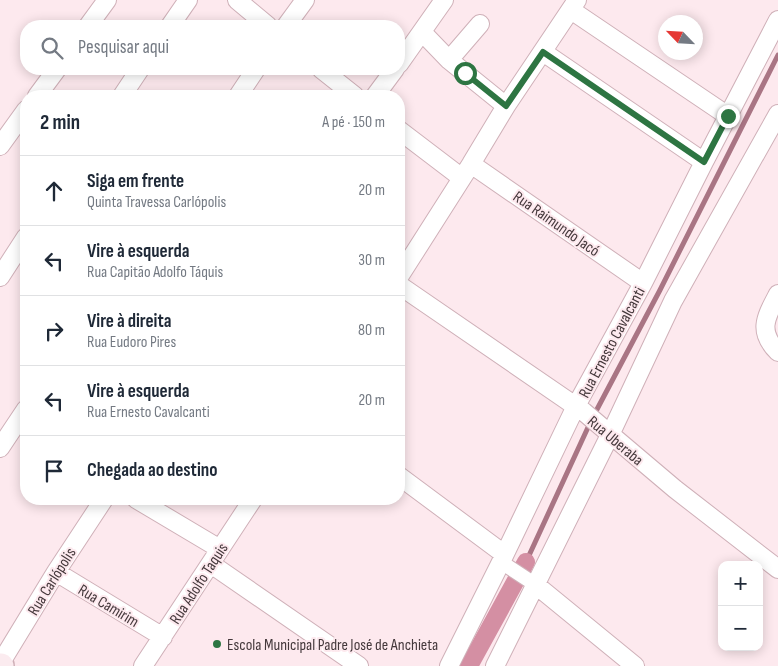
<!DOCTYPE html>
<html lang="pt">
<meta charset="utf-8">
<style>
body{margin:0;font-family:"Sofia Sans Condensed",sans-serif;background:#f6f6f7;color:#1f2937}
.controls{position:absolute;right:15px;bottom:15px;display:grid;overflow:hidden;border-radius:10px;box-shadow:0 2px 12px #0003}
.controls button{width:45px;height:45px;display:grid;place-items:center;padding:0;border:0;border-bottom:1px solid #e0e1e3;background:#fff;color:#1f2937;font:25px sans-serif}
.compass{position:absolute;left:658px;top:15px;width:45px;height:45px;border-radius:50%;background:#fff;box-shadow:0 2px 12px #0003;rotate:295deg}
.stop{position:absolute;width:15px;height:15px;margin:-11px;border:4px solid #2d7542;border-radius:50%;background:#fff}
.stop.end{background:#2d7542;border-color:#fff;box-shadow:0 1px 5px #0008}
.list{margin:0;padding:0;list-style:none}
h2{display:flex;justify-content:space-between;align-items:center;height:65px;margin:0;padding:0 20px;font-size:21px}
h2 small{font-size:16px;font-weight:400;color:#747a83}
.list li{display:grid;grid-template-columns:32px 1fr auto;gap:15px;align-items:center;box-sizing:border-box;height:70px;padding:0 20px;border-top:1px solid #e0e1e3}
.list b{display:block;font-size:19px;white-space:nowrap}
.list p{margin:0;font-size:16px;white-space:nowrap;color:#747a83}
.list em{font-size:16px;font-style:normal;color:#747a83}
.icon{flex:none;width:28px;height:28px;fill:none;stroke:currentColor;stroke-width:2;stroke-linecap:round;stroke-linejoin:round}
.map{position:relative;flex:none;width:778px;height:666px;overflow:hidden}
.search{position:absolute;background:#fff;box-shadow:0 2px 12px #0003;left:20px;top:20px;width:385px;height:55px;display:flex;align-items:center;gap:12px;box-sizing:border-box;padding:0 18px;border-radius:20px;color:#747a83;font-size:19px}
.panel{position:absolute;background:#fff;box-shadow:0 2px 12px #0003;left:20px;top:90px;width:385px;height:415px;border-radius:20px}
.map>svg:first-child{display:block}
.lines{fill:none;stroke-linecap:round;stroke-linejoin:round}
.stream{stroke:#a97584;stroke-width:5}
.canal{stroke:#d48fa3;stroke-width:18}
.pedestrian-casing{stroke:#cfb0b8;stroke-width:16}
.minor-casing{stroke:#cfb0b8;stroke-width:20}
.secondary-casing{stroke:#cfb0b8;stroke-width:28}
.pedestrian{stroke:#fff;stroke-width:14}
.minor{stroke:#fff;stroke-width:18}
.secondary{stroke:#fbebef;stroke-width:25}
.route{stroke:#2d7542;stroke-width:6}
.poi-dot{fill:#2d7542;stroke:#fde9ee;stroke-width:2}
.labels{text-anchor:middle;stroke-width:4;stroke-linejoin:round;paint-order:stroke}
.street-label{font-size:16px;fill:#44383b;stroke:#fde9ee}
.poi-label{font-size:16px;fill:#44383b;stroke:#fde9ee;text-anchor:start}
</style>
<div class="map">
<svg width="778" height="666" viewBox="0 0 778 666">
<rect width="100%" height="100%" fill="#fde9ee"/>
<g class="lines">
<!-- stream -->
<path class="stream" d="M594 415 660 290 778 55
M526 562 590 423"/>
<!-- canal -->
<path class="canal" d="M469 666 526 562"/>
<!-- pedestrian casing -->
<g class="pedestrian-casing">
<path id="pedestrian" d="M501 562 536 585"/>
</g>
<!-- minor casing -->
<g class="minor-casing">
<path id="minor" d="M237 0 268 26
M571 10 728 116
M88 26 107 0
M170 26 188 0
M286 26 305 0
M422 32 449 60 506 106
M543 52 704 162
M449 60 480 24
M399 64 444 0
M321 69 355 96
M37 96 57 69
M122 96 140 69
M238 96 256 69
M375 96 395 69
M399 130 462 178
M0 146 26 110
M471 164 643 283
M0 277 26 237
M399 277 471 164 506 106 577 0
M399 285 584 412 675 489 778 569
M778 294C766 317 757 331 778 352
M0 448 26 409
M399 476 504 554
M136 499 220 549
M211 564 359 666
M56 572 163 637
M536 585 635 666
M0 664 56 572 104 499
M143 666 253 499
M449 666 501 562 576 406 643 283 704 162 778 20
M495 666 610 435 673 301 778 114"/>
</g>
<!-- secondary casing -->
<g class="secondary-casing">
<path id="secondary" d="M0 666H1"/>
</g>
<!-- pedestrian -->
<use href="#pedestrian" class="pedestrian"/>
<!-- minor -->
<use href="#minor" class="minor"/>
<!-- secondary -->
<use href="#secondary" class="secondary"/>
</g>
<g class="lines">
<!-- route -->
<path class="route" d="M465 73 506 106 543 52 704 162 728 116"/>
</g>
<!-- markers -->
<circle class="poi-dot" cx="217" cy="644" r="5"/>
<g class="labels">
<!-- street labels -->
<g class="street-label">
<text transform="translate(557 223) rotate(35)" y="6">Rua Raimundo Jacó</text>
<text transform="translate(611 342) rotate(-62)" y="6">Rua Ernesto Cavalcanti</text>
<text transform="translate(616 440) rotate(40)" y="6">Rua Uberaba</text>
<text transform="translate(51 581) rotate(-58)" y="6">Rua Carlópolis</text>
<text transform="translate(198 583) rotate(-57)" y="6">Rua Adolfo Taquis</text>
<text transform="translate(109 605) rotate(31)" y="6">Rua Camirim</text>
</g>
<!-- poi labels -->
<g class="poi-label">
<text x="227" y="650">Escola Municipal Padre José de Anchieta</text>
</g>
</g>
</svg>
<div class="controls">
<button>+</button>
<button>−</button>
</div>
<svg class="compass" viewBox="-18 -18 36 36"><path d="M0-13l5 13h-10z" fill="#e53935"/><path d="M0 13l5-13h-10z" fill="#747a83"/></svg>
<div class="stop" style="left:465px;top:73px"></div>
<div class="stop end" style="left:728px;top:116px"></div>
<div class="search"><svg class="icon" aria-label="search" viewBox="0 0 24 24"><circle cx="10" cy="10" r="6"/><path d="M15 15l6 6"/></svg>Pesquisar aqui</div>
<section class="panel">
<h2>2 min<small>A pé · 150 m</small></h2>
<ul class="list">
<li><svg class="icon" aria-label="ahead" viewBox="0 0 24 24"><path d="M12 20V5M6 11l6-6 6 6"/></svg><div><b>Siga em frente</b><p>Quinta Travessa Carlópolis</p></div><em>20 m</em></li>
<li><svg class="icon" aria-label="left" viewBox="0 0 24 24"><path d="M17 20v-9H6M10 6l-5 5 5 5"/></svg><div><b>Vire à esquerda</b><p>Rua Capitão Adolfo Táquis</p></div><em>30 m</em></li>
<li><svg class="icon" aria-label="right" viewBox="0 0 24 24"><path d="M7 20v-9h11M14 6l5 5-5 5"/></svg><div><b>Vire à direita</b><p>Rua Eudoro Pires</p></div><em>80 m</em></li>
<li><svg class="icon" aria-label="left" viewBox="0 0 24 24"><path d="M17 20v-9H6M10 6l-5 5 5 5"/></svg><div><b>Vire à esquerda</b><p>Rua Ernesto Cavalcanti</p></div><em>20 m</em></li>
<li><svg class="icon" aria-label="arrive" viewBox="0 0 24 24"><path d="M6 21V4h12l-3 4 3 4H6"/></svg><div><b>Chegada ao destino</b></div></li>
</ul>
</section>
</div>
